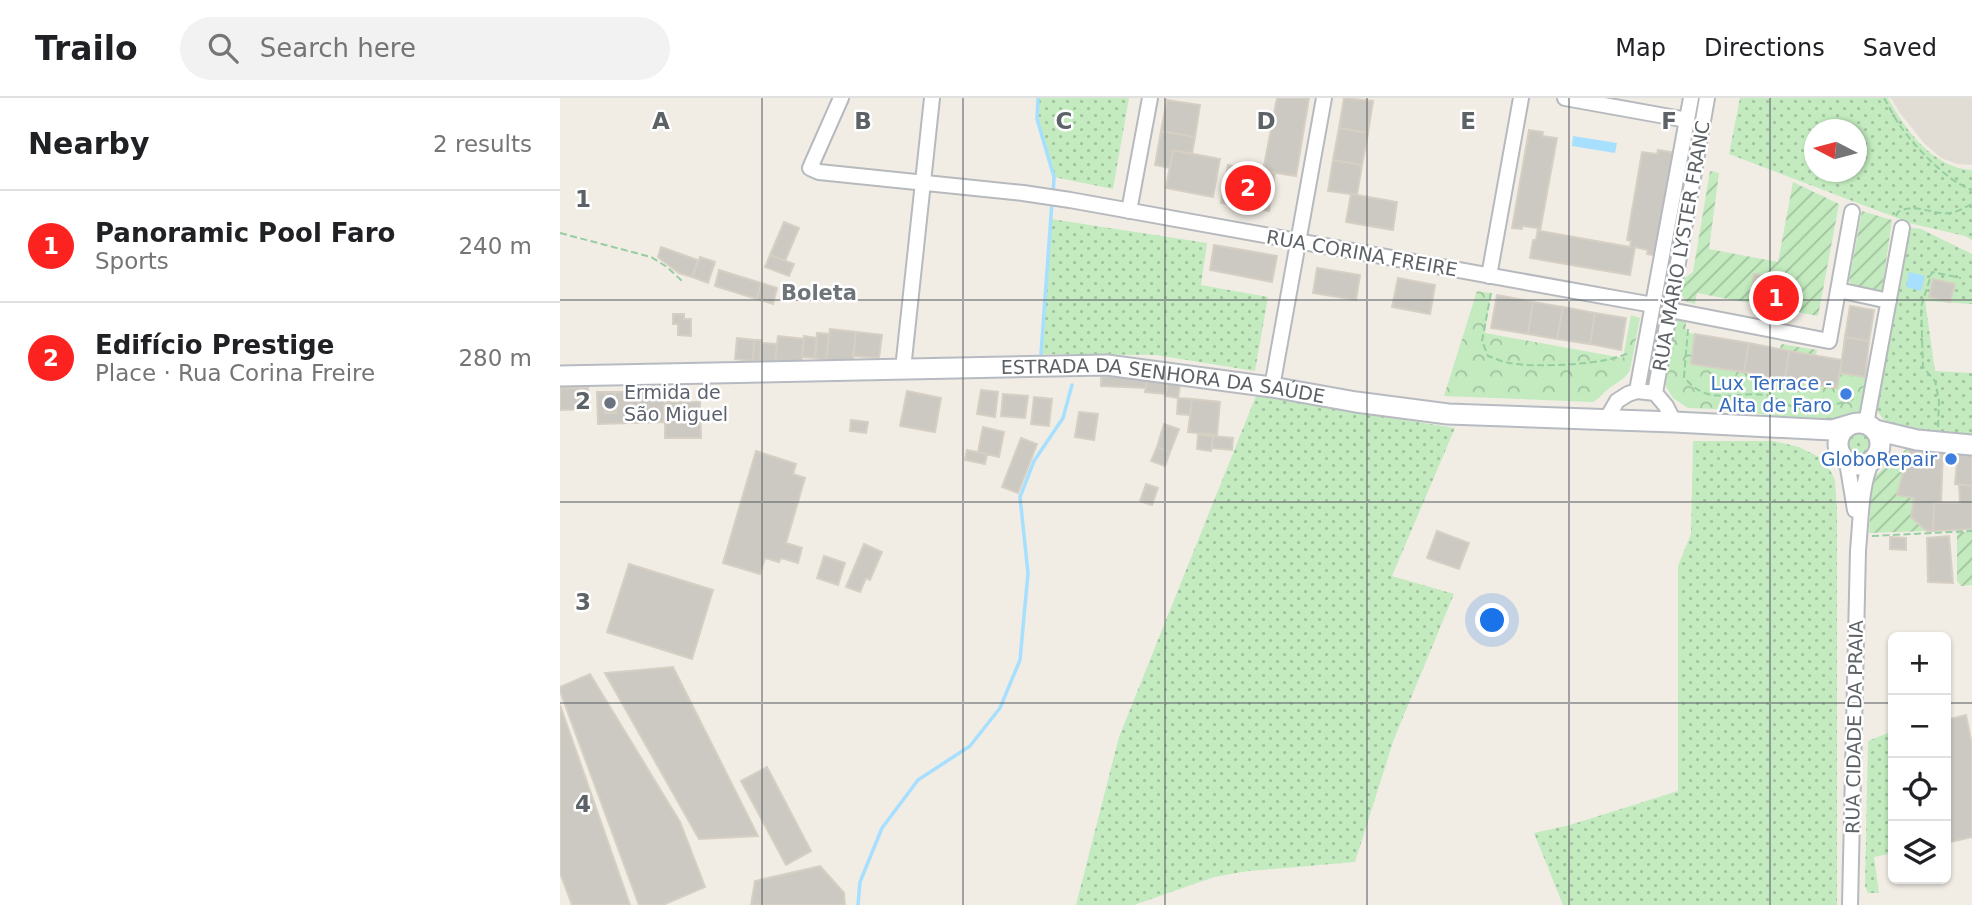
<!DOCTYPE html>
<meta charset="utf-8">
<style>
body{margin:0;font-family:"DejaVu Sans",sans-serif;background:#f2f2f2;color:#202124}
.controls{position:absolute;right:21px;bottom:21px;display:grid;overflow:hidden;border-radius:10px;box-shadow:0 2px 5px #0004}
.controls button{width:63px;height:63px;display:grid;place-items:center;padding:0;border:0;border-bottom:2px solid #e0e0e0;background:#fff;color:#202124;font:35px sans-serif}
.compass{position:absolute;left:1244px;top:21px;width:63px;height:63px;border-radius:50%;background:#fff;box-shadow:0 2px 5px #0004;rotate:276deg}
.you{position:absolute;left:933px;top:523px;width:24px;height:24px;margin:-18px;border:5px solid #fff;border-radius:50%;background:#1a73e8;box-shadow:0 0 0 10px #1a73e833}
.badge{display:grid;place-items:center;width:46px;height:46px;border-radius:50%;background:#fc2220;color:#fff;font-size:23px;font-weight:700}
.pin{position:absolute;translate:-50% -50%;border:4px solid #fff;box-shadow:0 2px 7px #0006}
.list{margin:0;padding:0;list-style:none}
h2{display:flex;justify-content:space-between;align-items:center;height:91px;margin:0;padding:0 28px;font-size:30px}
h2 small{font-size:23px;font-weight:400;color:#757577}
.list li{display:grid;grid-template-columns:46px 1fr auto;gap:21px;align-items:center;box-sizing:border-box;height:112px;padding:0 28px;border-top:2px solid #e0e0e0}
.list b{display:block;font-size:26px;white-space:nowrap}
.list p{margin:0;font-size:23px;white-space:nowrap;color:#757577}
.list em{font-size:23px;font-style:normal;color:#757577}
.icon{flex:none;width:38px;height:38px;fill:none;stroke:currentColor;stroke-width:2;stroke-linecap:round;stroke-linejoin:round}
.map{position:relative;flex:none;width:1412px;height:807px;overflow:hidden}
header{display:flex;align-items:center;gap:42px;box-sizing:border-box;height:98px;padding:0 35px;background:#fff;border-bottom:2px solid #e0e0e0}
header strong{font-size:33px}
nav{display:flex;gap:38px;margin-inline-start:auto;font-size:24px}
.search{width:490px;height:63px;background:#f2f2f2;display:flex;align-items:center;gap:18px;box-sizing:border-box;padding:0 24px;border-radius:38px;color:#757577;font-size:26px}
main{display:flex}
aside{flex:1;background:#fff}
.map>svg:first-child{display:block}
.education{fill:#e1dcd4}
.grass{fill:url(#grass-dots);fill-rule:evenodd}
.forest{fill:url(#forest-crowns)}
.garden{fill:url(#garden-furrows)}
.water{fill:#a7dfff}
.lines{fill:none;stroke-linecap:round;stroke-linejoin:round}
.stream{stroke:#a7dfff;stroke-width:3.5}
.building{fill:#ccc8c2;stroke:#d6cfc3;stroke-width:2}
.street-casing{stroke:#b6b9bd;stroke-width:18}
.secondary-casing{stroke:#b7bbc1;stroke-width:23}
.path{stroke:#97cda2;stroke-width:2;stroke-dasharray:7 3.5;stroke-linecap:butt}
.street{stroke:#fff;stroke-width:14}
.secondary{stroke:#fff;stroke-width:19}
.grid{fill:none;stroke:#5d6267;stroke-width:2;stroke-opacity:0.55}
.shop-dot{fill:#3f7fe0;stroke:#fff;stroke-width:2.5}
.worship-dot{fill:#6b7280;stroke:#fff;stroke-width:2.5}
.labels{text-anchor:middle;stroke-width:5;stroke-linejoin:round;paint-order:stroke}
.street-label{font-size:19px;fill:#5d6267;stroke:#fff}
.shop-label{font-size:19px;fill:#366cbe;stroke:#fff;text-anchor:end}
.worship-label{font-size:19px;fill:#5b616d;stroke:#fff;text-anchor:start}
.neighbourhood-label{font-size:21px;font-weight:bold;fill:#6e747a;stroke:#fff}
.grid-label{font-size:23px;text-anchor:middle;font-weight:bold;fill:#5d6267;stroke:#fff;stroke-width:5;stroke-linejoin:round;paint-order:stroke}
</style>
<header>
<strong>Trailo</strong>
<div class="search"><svg class="icon" aria-label="search" viewBox="0 0 24 24"><circle cx="10" cy="10" r="6"/><path d="M15 15l6 6"/></svg>Search here</div>
<nav><a>Map</a><a>Directions</a><a>Saved</a></nav>
</header>
<main>
<aside>
<h2>Nearby<small>2 results</small></h2>
<ul class="list">
<li><span class="badge">1</span><div><b>Panoramic Pool Faro</b><p>Sports</p></div><em>240 m</em></li>
<li><span class="badge">2</span><div><b>Edifício Prestige</b><p>Place · Rua Corina Freire</p></div><em>280 m</em></li>
</ul>
</aside>
<div class="map">
<svg width="1412" height="807" viewBox="0 0 1412 807">
<defs>
<pattern id="grass-dots" width="8" height="8" patternUnits="userSpaceOnUse" patternTransform="scale(1.75)"><rect width="8" height="8" fill="#c3ebbf"/><path d="M2 2h.1M6 6h.1" fill="none" stroke="#a2c29f" stroke-width="1.8" stroke-linecap="round"/></pattern>
<pattern id="forest-crowns" width="20" height="18" patternUnits="userSpaceOnUse" patternTransform="scale(1.75)"><rect width="20" height="18" fill="#c3ebbf"/><path d="M2 6a3 3 0 1 1 6 0M12 15a3 3 0 1 1 6 0" fill="none" stroke="#a2c29f"/></pattern>
<pattern id="garden-furrows" width="10" height="10" patternUnits="userSpaceOnUse" patternTransform="scale(1.75)"><rect width="10" height="10" fill="#c3ebbf"/><path d="M-1 1l2-2M0 10L10 0M9 11l2-2" fill="none" stroke="#a2c29f"/></pattern>
</defs>
<rect width="100%" height="100%" fill="#f1ede5"/>
<!-- education -->
<path class="education" d="M1331 0H1412V67L1397 66 1381 60 1364 45 1340 15Z"/>
<!-- grass -->
<path class="grass" d="M478 0H569L553 91 494 79 477 21Z
M1180 0H1328C1345 32 1373 70 1412 72V142L1405 138 1353 126 1169 56ZM1254 32H1296V74H1254Z
M491 121 647 145 641 187 708 199 695 273 596 257 481 256Z
M1347 129 1361 131 1412 156V206L1365 203 1375 273 1412 275V342L1386 340 1378 334 1331 326 1323 321 1318 314 1316 307Z
M696 298 895 330 832 478 894 496 834 641 795 764 688 773 654 779 574 807H516L559 639Z
M1286 345a13 13 0 1 1 26 0a13 13 0 1 1-26 0Z
M1133 343H1214L1239 349 1265 362 1275 382 1277 413V807H1003L974 735 1010 727 1118 693V468L1131 436Z
M1333 633V755L1314 759 1319 795H1308L1305 788 1308 643Z"/>
<!-- forest -->
<path class="forest" d="M917 193 931 195 925 235 1063 260 1071 217 1080 220 1070 272C1064 283 1055 285 1047 292 1041 297 1039 301 1033 304L884 298Z
M1118 222H1126V234L1135 236 1131 266 1277 290 1280 275 1307 279 1302 310 1298 317 1282 322 1223 320 1178 312 1128 310 1113 300 1105 287 1103 279 1113 231Z"/>
<!-- garden -->
<path class="garden" d="M1150 73 1159 75 1149 151 1218 164 1233 84 1279 106 1258 218 1137 195 1135 206 1125 203 1119 191 1122 182 1133 174Z
M1302 113 1332 122 1322 192 1317 194 1293 188 1289 183Z
M1221 246 1257 252 1256 257 1220 252Z
M1350 348 1337 397 1354 400 1351 419 1367 433 1309 435 1311 394 1316 377Z
M1397 434H1412V487L1401 488 1397 483Z"/>
<!-- water -->
<path class="water" d="M1013 38 1057 45 1055 55 1012 48Z
M1349 174 1365 178 1361 193 1346 189Z"/>
<g class="lines">
<!-- stream -->
<path class="stream" d="M478 0 477 21 494 79 493 97
M481 256 492 104
M298 807 300 784 322 730 358 682 410 648 440 610 460 562 468 475 460 399 474 363 503 320 512 287"/>
</g>
<!-- building -->
<path class="building" d="M717 0H749L736 78 703 73Z
M784 0 813 3 808 35 779 30Z
M607 2 640 7 635 39 601 33Z
M779 30 808 35 802 67 773 62Z
M969 32 983 34 982 38 997 40 980 133 1070 149 1071 143 1067 142 1082 54 1097 56 1098 52 1117 55 1099 158 1087 156 1088 152 1075 149 1070 177 970 160 973 142H976L978 130 962 128V131L952 130Z
M601 33 635 39 632 56 613 52 610 70 595 67Z
M613 52 660 61 653 99 606 90Z
M773 62 802 67 797 97 768 93Z
M668 67 715 75 709 113 661 105Z
M791 96 837 104 833 132 786 124Z
M224 124 239 130 225 163 210 157Z
M654 147 717 158 712 184 650 172Z
M101 149 138 162 132 179 119 175 98 159Z
M210 157 234 166 229 178 205 169Z
M140 159 155 164 148 185 132 179Z
M757 170 800 177 796 202 753 195Z
M159 172 201 185 197 201 155 188Z
M1194 176 1221 180 1217 202 1191 198Z
M838 180 875 187 870 216 832 209Z
M1373 181 1395 186 1390 204 1369 199Z
M201 185 217 190 213 206 197 201Z
M937 197 973 204 968 236 931 230Z
M973 204 1003 209 997 241 968 236Z
M1290 208 1314 212 1309 243 1285 239Z
M1003 209 1035 215 1030 246 997 241Z
M1035 215 1066 220 1061 252 1030 246Z
M113 216H124V221H131V238L118 237V226H113Z
M270 231 296 234 293 264 266 262Z
M296 234 322 237 319 260 293 258Z
M257 235 269 236 266 262 255 260Z
M1135 236 1189 245 1184 274 1131 266Z
M218 238 244 241 241 267 215 264Z
M244 238 257 240 255 260 242 259Z
M1285 239 1309 243 1305 279 1280 275Z
M177 240 194 242 193 263 175 261Z
M194 242H201L200 263H193Z
M201 245 217 246 215 264 200 263Z
M1189 245 1229 253 1225 282 1184 274Z
M1229 253 1282 262 1277 290 1225 282Z
M541 276 588 277 586 290 541 288Z
M588 277 608 279 606 296 585 294Z
M608 279 621 280 618 300 606 298Z
M0 290H28L29 311 0 312Z
M421 292 438 294 435 319 417 316Z
M104 293V324L38 326 37 294H45V315H56L55 294Z
M347 293 381 300 375 334 340 328Z
M45 294H55L56 315H45Z
M443 296 468 298 465 320 441 318Z
M474 299 492 301 489 328 471 326Z
M618 300 632 301 630 317 617 316Z
M632 301 660 304 657 337 628 334Z
M105 304H140L141 340H105Z
M519 314 538 316 534 342 515 339Z
M291 322 308 324 306 335 290 333Z
M604 326 619 331 610 354 597 349Z
M423 329 444 334 439 359 418 354Z
M638 337 653 338 651 353 637 351Z
M653 338 673 340 672 352 652 350Z
M461 340 477 346 458 395 442 389Z
M1350 348 1383 352 1381 405H1374L1373 433H1367L1351 419 1354 400 1337 397Z
M597 349 610 354 605 368 591 363Z
M407 352 427 356 425 366 405 362Z
M196 353 236 366 233 376 245 380 226 445 242 450 238 465 221 460 219 464 205 460 200 476 163 465Z
M1398 353 1412 355V388L1395 386Z
M586 386 598 390 592 407 580 403Z
M1399 386 1412 388V431L1373 433 1374 405H1400Z
M877 433 909 445 899 471 867 460Z
M1389 438 1393 485 1368 484 1367 440Z
M1330 439 1346 440V452L1330 451Z
M304 446 322 454 310 482 306 480 300 494 286 489Z
M264 458 285 465 278 487 257 480Z
M69 466 153 492 132 561 47 534Z
M113 569 198 738 139 741 45 575Z
M30 576 120 724 145 789 103 807H79L0 593V589Z
M0 607 70 807H12L0 775Z
M1406 617 1412 647V739L1386 745V622Z
M207 669 251 753 226 767 181 683Z
M260 768 284 795 285 807H191L195 783Z"/>
<g class="lines">
<!-- street casing -->
<g class="street-casing">
<path id="street" d="M281 0 250 70 259 74 463 95 510 102 1093 207
M1005 0 1127 22
M569 113 590 0
M929 178 961 0
M1278 192 1329 203
M1110 212 1269 243 1292 114
M343 271 372 0
M712 289 764 0
M1077 293 1131 0
M1095 295 1147 0
M1046 322 1057 303 1068 296 1077 293 1095 295 1106 308 1114 324
M1306 326 1342 130
M1287 364 1295 412
M1290 807 1298 452C1301 423 1300 389 1312 362"/>
</g>
<!-- secondary casing -->
<g class="secondary-casing">
<g id="secondary">
<path id="s1" d="M0 278 547 267 712 289 796 304 888 316 1114 324 1272 332 1289 327"/>
<circle cx="1299" cy="346" r="21"/>
<path d="M1315 332 1357 342 1412 347"/>
</g>
</g>
<!-- path -->
<path class="path" d="M1324 0C1330 10 1335 21 1341 29 1356 50 1388 84 1412 92
M1336 118 1338 114C1356 104 1371 117 1390 115 1398 114 1405 109 1412 106
M0 135 91 159 107 169 122 183
M931 195 922 243 928 258C935 260 942 264 949 265 974 270 1050 267 1070 254
M1128 231 1124 279C1148 309 1172 293 1204 297 1215 298 1223 305 1233 309 1250 315 1281 305 1297 300
M1378 329 1379 303 1375 283 1363 269 1361 209 1372 174 1401 180
M1312 438 1412 433"/>
<!-- street -->
<use href="#street" class="street"/>
<!-- secondary -->
<use href="#secondary" class="secondary"/>
</g>
<!-- grid -->
<path class="grid" d="M202 0V807M403 0V807M605 0V807M807 0V807M1009 0V807M1210 0V807M0 202H1412M0 404H1412M0 605H1333M1386 605H1412"/>
<!-- markers -->
<g class="shop-dot">
<circle cx="1286" cy="296" r="7"/>
<circle cx="1391" cy="361" r="7"/>
</g>
<circle class="worship-dot" cx="50" cy="305" r="7"/>
<g class="labels">
<!-- street labels -->
<g class="street-label">
<text transform="translate(1121 148) rotate(-80)" y="7">RUA MÁRIO LYSTER FRANC</text>
<text transform="translate(802 155) rotate(10)" y="7">RUA CORINA FREIRE</text>
<text dy="7" stroke="none"><textPath href="#s1" startOffset="604">ESTRADA DA SENHORA DA SAÚDE</textPath></text>
<text transform="translate(1294 629) rotate(-89)" y="7">RUA CIDADE DA PRAIA</text>
</g>
<!-- shop labels -->
<g class="shop-label">
<text x="1272" y="292">Lux Terrace -<tspan x="1272" dy="22">Alta de Faro</tspan></text>
<text x="1377" y="368">GloboRepair</text>
</g>
<!-- worship labels -->
<g class="worship-label">
<text x="64" y="301">Ermida de<tspan x="64" dy="22">São Miguel</tspan></text>
</g>
<!-- neighbourhood labels -->
<g class="neighbourhood-label">
<text x="259" y="202">Boleta</text>
</g>
</g>
<g class="grid-label">
<text x="101" y="31">A</text>
<text x="303" y="31">B</text>
<text x="504" y="31">C</text>
<text x="706" y="31">D</text>
<text x="908" y="31">E</text>
<text x="1109" y="31">F</text>
<text x="23" y="109">1</text>
<text x="23" y="311">2</text>
<text x="23" y="512">3</text>
<text x="23" y="714">4</text>
</g>
</svg>
<div class="controls">
<button>+</button>
<button>−</button>
<button><svg class="icon" aria-label="locate" viewBox="0 0 24 24"><circle cx="12" cy="12" r="6"/><path d="M12 2v4M12 18v4M2 12h4M18 12h4"/></svg></button>
<button><svg class="icon" aria-label="layers" viewBox="0 0 24 24"><path d="M12 4l9 5-9 5-9-5zM3 14l9 5 9-5"/></svg></button>
</div>
<svg class="compass" viewBox="-18 -18 36 36"><path d="M0-13l5 13h-10z" fill="#e53935"/><path d="M0 13l5-13h-10z" fill="#757577"/></svg>
<div class="you"></div>
<div class="pin badge" style="left:1216px;top:200px">1</div>
<div class="pin badge" style="left:688px;top:90px">2</div>
</div>
</main>
